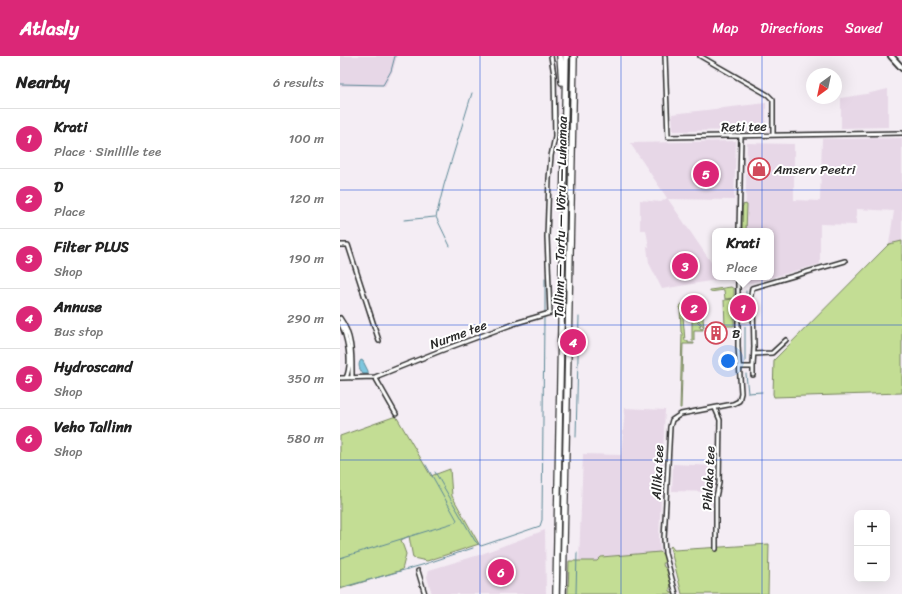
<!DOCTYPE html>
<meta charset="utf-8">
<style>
body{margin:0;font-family:Sriracha,sans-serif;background:#f6f6f6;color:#222}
.controls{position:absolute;right:12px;bottom:12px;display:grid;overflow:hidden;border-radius:8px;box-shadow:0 4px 16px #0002}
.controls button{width:36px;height:36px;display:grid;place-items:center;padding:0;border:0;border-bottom:1px solid #e0e0e0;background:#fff;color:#222;font:20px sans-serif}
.compass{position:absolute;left:466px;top:12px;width:36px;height:36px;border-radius:50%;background:#fff;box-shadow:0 4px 16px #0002;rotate:213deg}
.you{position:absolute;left:388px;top:305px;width:14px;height:14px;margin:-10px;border:3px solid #fff;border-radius:50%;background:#1a73e8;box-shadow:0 0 0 6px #1a73e833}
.badge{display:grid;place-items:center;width:26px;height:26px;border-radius:50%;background:#db2777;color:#fff;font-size:13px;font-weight:700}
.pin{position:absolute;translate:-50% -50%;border:2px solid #fff;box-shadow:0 1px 4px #0006}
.popup{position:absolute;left:372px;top:172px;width:62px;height:52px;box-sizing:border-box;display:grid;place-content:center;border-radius:8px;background:#fff;filter:drop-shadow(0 1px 3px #0005);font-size:13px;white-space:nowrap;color:#767676}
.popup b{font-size:15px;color:#222}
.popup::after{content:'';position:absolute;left:50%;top:100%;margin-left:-8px;border:8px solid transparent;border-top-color:#fff}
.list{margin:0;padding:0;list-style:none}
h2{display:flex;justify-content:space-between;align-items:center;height:52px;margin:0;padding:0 16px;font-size:17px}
h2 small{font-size:13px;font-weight:400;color:#767676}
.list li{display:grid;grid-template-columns:26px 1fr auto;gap:12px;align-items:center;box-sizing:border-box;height:60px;padding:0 16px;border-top:1px solid #e0e0e0}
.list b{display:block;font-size:15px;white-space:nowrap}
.list p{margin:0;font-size:13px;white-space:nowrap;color:#767676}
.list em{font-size:13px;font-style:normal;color:#767676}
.map{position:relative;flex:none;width:562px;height:538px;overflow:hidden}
header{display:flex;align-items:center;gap:24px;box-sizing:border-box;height:56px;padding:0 20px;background:#db2777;color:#fff}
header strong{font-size:19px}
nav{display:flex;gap:22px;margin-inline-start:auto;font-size:14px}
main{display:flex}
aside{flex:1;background:#fff}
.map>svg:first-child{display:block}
.built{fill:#e7d7e7}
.green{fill:#c3dd94;stroke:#778460}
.water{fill:#7dc6de;stroke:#5c8896}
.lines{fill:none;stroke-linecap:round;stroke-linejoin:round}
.stream{stroke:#5c8896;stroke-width:1}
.street-casing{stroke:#2b2b2b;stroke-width:6}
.secondary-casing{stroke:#2b2b2b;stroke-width:8}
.highway-casing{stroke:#2b2b2b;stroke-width:8}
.street{stroke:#fff;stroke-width:3}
.secondary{stroke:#fff;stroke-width:4.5}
.highway{stroke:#fff;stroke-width:5.5}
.grid{fill:none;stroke:#1d4ed8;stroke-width:1;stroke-opacity:0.55}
.labels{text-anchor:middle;stroke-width:4;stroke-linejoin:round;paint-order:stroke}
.street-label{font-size:13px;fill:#2b2b2b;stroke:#fff}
.poi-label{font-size:13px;fill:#2b2b2b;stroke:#fff;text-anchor:start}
</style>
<header>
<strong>Atlasly</strong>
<nav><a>Map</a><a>Directions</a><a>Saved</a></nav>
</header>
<main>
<aside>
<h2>Nearby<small>6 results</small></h2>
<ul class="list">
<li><span class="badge">1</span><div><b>Krati</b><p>Place · Sinilille tee</p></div><em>100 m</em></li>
<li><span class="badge">2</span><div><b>D</b><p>Place</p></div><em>120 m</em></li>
<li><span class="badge">3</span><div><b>Filter PLUS</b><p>Shop</p></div><em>190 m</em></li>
<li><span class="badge">4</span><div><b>Annuse</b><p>Bus stop</p></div><em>290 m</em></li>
<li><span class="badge">5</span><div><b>Hydroscand</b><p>Shop</p></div><em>350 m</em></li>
<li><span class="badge">6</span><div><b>Veho Tallinn</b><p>Shop</p></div><em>580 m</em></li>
</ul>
</aside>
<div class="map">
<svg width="562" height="538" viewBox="0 0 562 538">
<rect width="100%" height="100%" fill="#f4edf4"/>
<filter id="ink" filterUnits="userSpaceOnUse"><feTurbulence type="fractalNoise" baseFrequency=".025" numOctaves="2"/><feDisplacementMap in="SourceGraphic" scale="8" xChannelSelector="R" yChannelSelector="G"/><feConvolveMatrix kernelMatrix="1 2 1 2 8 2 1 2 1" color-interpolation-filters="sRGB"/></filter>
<g filter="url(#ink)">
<!-- built -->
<path class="built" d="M0 0H57L53 14 45 30H0Z
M548 33V71L501 72V42L526 38Z
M426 47V74L333 75 332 58Z
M562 82V185L549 188 554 155 517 153 516 169 480 168V208L404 229V221H431V175H405L407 87 454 88V144L480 145 482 83Z
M396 85 394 144 328 143 375 212V221H381L382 223 322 233 309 207 307 191H309L306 174H300V144L321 146 327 142 290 87Z
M285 352 325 354 319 483 320 496 261 501 257 505H239L243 398 281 399Z
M333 408 374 410 373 436 332 435Z
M205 474 206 538H92L87 521 89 514 139 499Z"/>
<!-- green -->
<path class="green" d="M230 15 226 265 224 267 229 18Z
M404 148 405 149V148L407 149 406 175H402V151Z
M562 185V337L434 341 433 338 434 304 549 188Z
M391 231 394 233V242L385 243 384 234 370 236V234Z
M394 243V270H385L384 244Z
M342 248 345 285H348V287H354V288H343L341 352H340L342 277 341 276 340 249Z
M364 257 363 263 364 271 353 258Z
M352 260 361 269 359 270 361 273 363 272V274H354V285H352Z
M56 360 91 420 110 413 112 440 139 488 87 505 73 502 69 480 61 484 66 498 62 514 0 533V380Z
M429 488 428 538H342L330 491 331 490 334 494Z
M320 496 324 499 325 505 323 508 324 511 327 513 331 529 330 532V535L334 538H228L229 505H257L261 501Z"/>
<!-- water -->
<path class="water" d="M21 304 23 305 28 315V318H23C20 314 17 309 21 304Z"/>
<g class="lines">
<!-- stream -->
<path class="stream" d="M0 28 43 29 51 15 55 0
M64 164 95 161
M110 190 96 161 104 129 132 37
M406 235V239
M205 256V222
M406 263V246
M405 306V271
M406 318 408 337 422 336
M236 381 239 261
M95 416 135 485 141 490 200 470 202 464 204 262
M0 502 116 466 117 464 86 409
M0 532 82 509 133 492
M236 538 237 497"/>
<!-- street casing -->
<g class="street-casing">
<path id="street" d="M325 0 328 81 562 77
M360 0 428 39 433 44V79
M399 175 401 80
M0 189H8L39 285
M398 243 409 242 411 239 412 232 505 205
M413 248 414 291 413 311
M0 262C13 280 12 300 12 322
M0 266C7 280 13 307 6 322
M414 298 432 297 446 284
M399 311H413V319
M35 321 56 358
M0 322 35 321 100 295 176 267 210 257 207 181 209 123 211 100 215 81 214 19 211 0
M375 352 380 364 379 427 376 441V493
M78 515 85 538
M336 538 325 497 324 483 330 371 332 364 341 358 393 348 399 345 401 337 398 290V221"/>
</g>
<!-- secondary casing -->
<g class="secondary-casing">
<path id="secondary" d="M551 0 562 12"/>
</g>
<!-- highway casing -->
<g class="highway-casing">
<path id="highway" d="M220 0 222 26
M216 538 226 0
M223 538 234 0"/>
</g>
<!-- street -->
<use href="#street" class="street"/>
<!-- secondary -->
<use href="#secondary" class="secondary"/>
<!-- highway -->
<use href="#highway" class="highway"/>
</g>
</g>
<!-- grid -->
<path class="grid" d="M140 0V538M281 0V538M422 0V538M0 134H562M0 269H562M0 404H562"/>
<!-- icons -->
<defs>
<g id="shop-ring" transform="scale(1.15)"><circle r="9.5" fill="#fff" stroke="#d1495b" stroke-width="1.5"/><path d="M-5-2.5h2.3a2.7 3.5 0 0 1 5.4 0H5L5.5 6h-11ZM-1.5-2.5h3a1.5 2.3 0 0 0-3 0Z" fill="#d1495b"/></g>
<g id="building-ring" transform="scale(1.15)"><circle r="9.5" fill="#fff" stroke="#d1495b" stroke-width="1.5"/><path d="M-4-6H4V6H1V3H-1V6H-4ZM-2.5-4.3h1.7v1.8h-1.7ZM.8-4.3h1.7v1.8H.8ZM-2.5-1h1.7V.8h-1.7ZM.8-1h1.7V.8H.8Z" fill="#d1495b"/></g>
</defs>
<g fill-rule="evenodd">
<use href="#shop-ring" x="419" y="113"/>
<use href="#building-ring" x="376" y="277"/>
</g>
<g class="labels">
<!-- street labels -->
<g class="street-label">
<text transform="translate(404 70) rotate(-1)" y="5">Reti tee</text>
<text transform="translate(220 161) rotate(-89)" y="5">Tallinn — Tartu — Võru — Luhamaa</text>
<text transform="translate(118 278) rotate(-20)" y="5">Nurme tee</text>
<text transform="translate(317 416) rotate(-87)" y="5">Allika tee</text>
<text transform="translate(368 422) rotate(-87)" y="5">Pihlaka tee</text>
</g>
<!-- poi labels -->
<g class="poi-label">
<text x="434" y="118">Amserv Peetri</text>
<text x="392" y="282">B</text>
</g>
</g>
</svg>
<div class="controls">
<button>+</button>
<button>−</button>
</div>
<svg class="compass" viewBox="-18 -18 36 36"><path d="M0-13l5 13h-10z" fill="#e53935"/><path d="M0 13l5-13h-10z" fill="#767676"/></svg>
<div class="you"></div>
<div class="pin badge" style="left:403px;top:252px">1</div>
<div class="popup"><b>Krati</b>Place</div>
<div class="pin badge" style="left:354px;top:252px">2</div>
<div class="pin badge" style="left:345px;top:210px">3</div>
<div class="pin badge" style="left:233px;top:286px">4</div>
<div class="pin badge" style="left:366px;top:118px">5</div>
<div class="pin badge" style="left:161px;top:516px">6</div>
</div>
</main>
